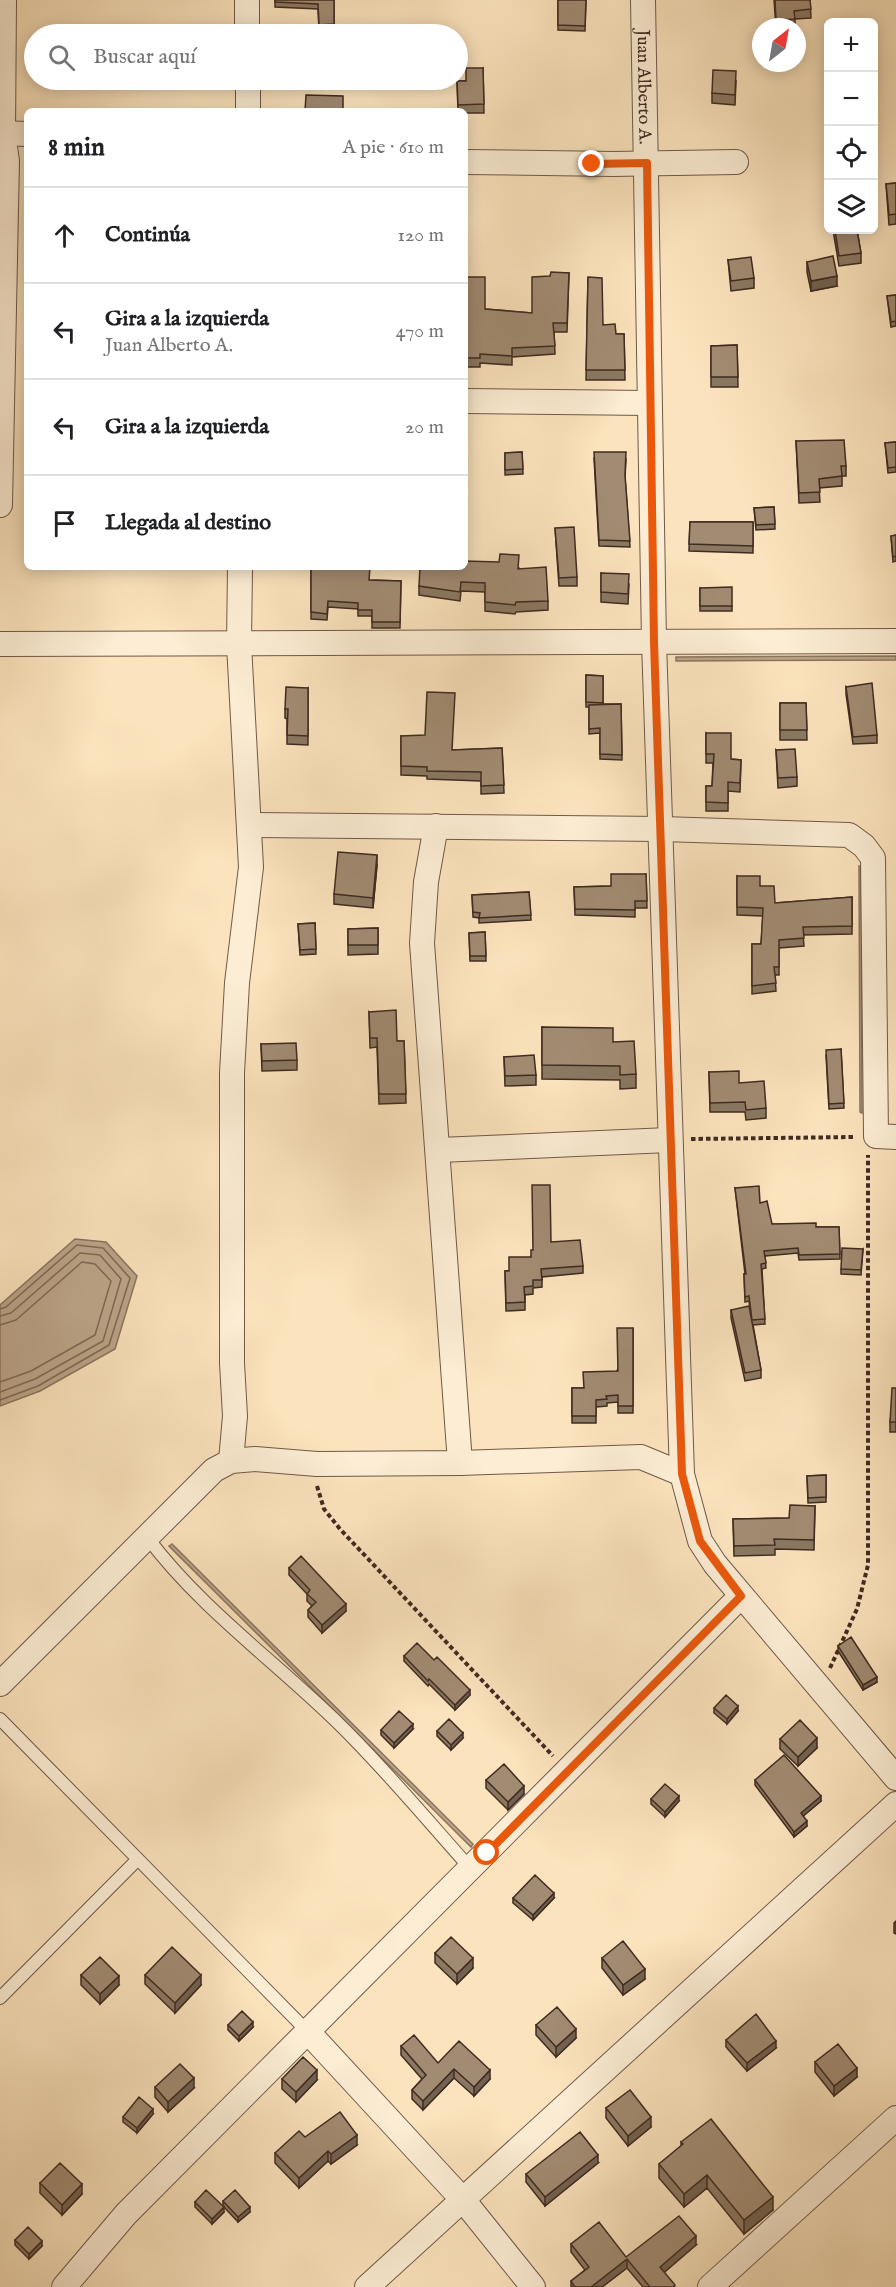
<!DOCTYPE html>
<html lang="es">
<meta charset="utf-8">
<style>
body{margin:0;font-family:"IM FELL English",serif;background:#f2f2f2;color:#202124}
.controls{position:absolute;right:18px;top:18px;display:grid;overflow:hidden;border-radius:9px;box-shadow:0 3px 15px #0003}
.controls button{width:54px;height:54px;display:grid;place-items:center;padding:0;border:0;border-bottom:2px solid #e0e0e0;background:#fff;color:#202124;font:30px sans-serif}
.compass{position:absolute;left:752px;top:18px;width:54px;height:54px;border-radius:50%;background:#fff;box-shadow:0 3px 15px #0003;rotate:31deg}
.stop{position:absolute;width:18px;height:18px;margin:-14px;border:4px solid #ea580c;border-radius:50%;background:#fff}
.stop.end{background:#ea580c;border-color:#fff;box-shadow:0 2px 6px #0008}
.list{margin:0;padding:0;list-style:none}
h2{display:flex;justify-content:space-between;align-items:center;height:78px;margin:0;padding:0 24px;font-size:26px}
h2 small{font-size:20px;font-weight:400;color:#757577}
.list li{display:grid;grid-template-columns:39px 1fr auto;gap:18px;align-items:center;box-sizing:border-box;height:96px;padding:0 24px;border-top:2px solid #e0e0e0}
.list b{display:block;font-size:22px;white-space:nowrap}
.list p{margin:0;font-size:20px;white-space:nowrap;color:#757577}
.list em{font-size:20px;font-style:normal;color:#757577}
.icon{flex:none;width:33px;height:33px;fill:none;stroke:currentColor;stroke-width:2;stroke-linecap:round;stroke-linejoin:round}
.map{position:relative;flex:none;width:896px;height:2287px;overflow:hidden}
.search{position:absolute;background:#fff;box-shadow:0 3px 15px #0003;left:24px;top:24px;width:444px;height:66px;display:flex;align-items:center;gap:15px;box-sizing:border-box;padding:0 21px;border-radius:33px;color:#757577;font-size:22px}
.panel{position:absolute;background:#fff;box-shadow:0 3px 15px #0003;left:24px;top:108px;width:444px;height:462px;border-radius:9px}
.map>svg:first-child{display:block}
.water{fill:#bba488;stroke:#8a745f;stroke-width:1.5}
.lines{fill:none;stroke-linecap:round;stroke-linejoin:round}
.shore{stroke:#7e6854;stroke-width:1.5}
.lane-casing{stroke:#6f5948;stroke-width:14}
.street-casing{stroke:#6f5948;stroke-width:26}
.path{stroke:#402b21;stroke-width:4;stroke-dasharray:4.5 3;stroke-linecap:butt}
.lane{stroke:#fcedd4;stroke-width:12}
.street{stroke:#fcedd4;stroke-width:24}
.wall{fill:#8a7862;stroke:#402b21;stroke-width:1.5}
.shaded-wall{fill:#716150;stroke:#402b21;stroke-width:1.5}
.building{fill:#a18b72;stroke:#402b21;stroke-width:1.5}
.route{stroke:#ea580c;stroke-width:8}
.labels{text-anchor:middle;stroke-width:6;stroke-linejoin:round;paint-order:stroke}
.street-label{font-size:18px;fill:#402b21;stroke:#fcedd4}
</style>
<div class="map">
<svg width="896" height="2287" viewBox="0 0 896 2287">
<rect width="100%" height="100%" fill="#fbe3bd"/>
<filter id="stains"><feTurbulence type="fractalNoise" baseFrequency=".00333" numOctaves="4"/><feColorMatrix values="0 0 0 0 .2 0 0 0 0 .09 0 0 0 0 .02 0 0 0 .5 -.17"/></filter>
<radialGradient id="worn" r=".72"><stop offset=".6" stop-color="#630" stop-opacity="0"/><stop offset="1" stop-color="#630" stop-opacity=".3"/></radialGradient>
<!-- water -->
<path class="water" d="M896 656V660L676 661V657Z
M859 866H861L862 1113 860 1112Z
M75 1239 106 1242 137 1276 115 1349 40 1391 0 1406V1305Z
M172 1544 473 1844 471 1847 169 1546Z"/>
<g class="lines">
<!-- shore -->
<path class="shore" d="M0 1309 6 1307 77 1245 103 1248 130 1278 109 1345 38 1386 0 1400
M0 1316 11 1313 80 1253 100 1255 121 1279 103 1341 35 1379 0 1392
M0 1325 16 1320 82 1262 95 1264 111 1281 95 1335 31 1371 0 1382"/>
<!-- lane casing -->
<g class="lane-casing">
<path id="lane" d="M147 1537C201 1609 276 1662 339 1724 386 1770 428 1821 471 1869
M0 1719 309 2033
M0 1998 138 1859"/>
</g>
<!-- street casing -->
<g class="street-casing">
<g id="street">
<path d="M247 0V34"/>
<path id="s1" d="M643 0 654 642 682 1474 700 1541 715 1564 896 1778"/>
<path d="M248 80V111"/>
<path d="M0 133 27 134"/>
<path d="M465 162 613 164 736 162"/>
<path d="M465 401 649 403"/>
<path d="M0 505 7 161 3 133 4 0"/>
<path d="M0 644 896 641"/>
<path d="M250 825 662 829 849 835 864 846 873 858 876 1136 896 1137"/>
<path d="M436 826 426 882 422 943 460 1463"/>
<path d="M439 1150 669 1140"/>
<path d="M231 1461 235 1416 232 1363V1073L237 983 251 867 239 644 240 567"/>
<path d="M0 1684 214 1470 231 1461 255 1459 317 1464 460 1463 641 1457 682 1474"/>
<path d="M309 2033 464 2201 533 2287"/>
<path d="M64 2287 126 2214 741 1596"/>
<path d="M367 2287 896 1804"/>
<path d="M710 2287 896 2118"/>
</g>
</g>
<!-- path -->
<path class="path" d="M691 1139 855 1137
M317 1486 324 1509 340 1529 553 1756
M830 1668 857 1609 868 1565V1155"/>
<!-- lane -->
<use href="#lane" class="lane"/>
<!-- street -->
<use href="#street" class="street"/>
</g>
<!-- wall -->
<path class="wall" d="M275 0H334V29L319 30 318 9 275 7Z
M558 0H586L585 31 558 30Z
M774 0H810L811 18 795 19V27H776Z
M483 68 484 113H465V111H458L457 81H466Z
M736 81 735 105 712 103V93Z
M896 183V224L889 225 886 184Z
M833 230H857L861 253V263L839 266Z
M728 260 754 278V288L731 291Z
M807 262 837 286 811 291 807 272Z
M569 273 567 332H554L555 354 512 357V365L480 363V367H465V277L485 309 532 313 550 276Z
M588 277 603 325 616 334H624L625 380H586Z
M896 295V326L891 327 887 296Z
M737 345 738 387H711V346Z
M796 441 846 466V476H842V486L819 488 820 502 799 503Z
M896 442V472L888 473 885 443Z
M522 452 523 474 505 475V453Z
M594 458 626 459 625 478 630 547 599 546Z
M774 507 775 529 756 530 754 508Z
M690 522H753V553L689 551Z
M555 528 577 577V586H559Z
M896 535V561L893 562 891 536Z
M311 567 369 580 401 581 400 628H372V616H358V609L328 607 327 620 311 619Z
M519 568 548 601V610L516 612 515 614 485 611V592L461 591 460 601 419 595V586Z
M601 573 629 584 628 604 601 602Z
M700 588 732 606V611H700Z
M586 675 603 676V704H621L622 760 600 759V733L589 734V707H586Z
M846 687 877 735V743L853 744 846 694Z
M308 688V745L287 744V719L285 718V709Z
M780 703H806L807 740H780Z
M706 733 731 759 741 760 740 792 728 791V811H706V786H712L713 763H706Z
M401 736 453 750 502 748 504 793 481 794V781L427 779V776L401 775Z
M776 750 797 777V786L778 788Z
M377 865 373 908 334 904V894Z
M646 874 647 908H635V917L575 915 574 887 611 886Z
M737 876 760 886 775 903 852 897V934L803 935 804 946 779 948V975H775L776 991 752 994V944H761L763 916 737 915Z
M529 892 531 920 479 923V918L473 917 472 895Z
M315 923 316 954 300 955 298 924Z
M378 928V954L348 955V929Z
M485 932 486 961H470L469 933Z
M369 1012 397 1041H404L406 1103 379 1104 377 1047 370 1048Z
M542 1027 613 1042 636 1074V1088L620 1089V1080L542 1079Z
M261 1044 297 1060V1070L262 1071Z
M841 1049 844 1108 829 1109 826 1055Z
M504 1057 536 1075V1085L505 1086Z
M709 1072 739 1083 766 1108V1118L746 1120 745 1112H710Z
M735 1188 760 1203 772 1224 816 1227H839L840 1259 799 1260 798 1253 765 1256 766 1268 762 1269 765 1324 753 1325 761 1370V1378L745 1381 731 1318V1310H750L749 1301 745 1302 744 1274H745Z
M551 1242 583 1266V1273L542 1277V1287L533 1288V1294L525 1295V1310L506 1311 505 1271H509L531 1257 533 1250Z
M863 1249 861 1275 841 1274V1269Z
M633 1328V1413H618V1402L607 1403V1406L596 1407V1423H572V1388H584L617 1371Z
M896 1388V1432H890V1422Z
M826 1475V1502L808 1503 807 1476Z
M815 1506 814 1550 775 1549V1555L734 1556 733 1519 789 1518Z
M289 1568 346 1611 322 1633 308 1617V1610L312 1606 307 1601V1594L289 1575Z
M838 1646 877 1682 863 1690 838 1651Z
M404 1656 470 1695 455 1710 429 1684 428 1686 404 1661Z
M714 1708 738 1711 727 1724 714 1713Z
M413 1729 394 1748 381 1735V1730Z
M437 1731 463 1738 451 1750 437 1736Z
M780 1739 817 1748 798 1766 780 1749Z
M486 1780 524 1794 508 1810 486 1788Z
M755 1780 821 1801 803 1816 807 1826 794 1837 755 1785Z
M651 1799 679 1801 665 1817 651 1804Z
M513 1898H554L533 1920 513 1903Z
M896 1921V1934L894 1933V1923Z
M435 1953 473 1968 457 1984 435 1963Z
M602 1958 645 1979 623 1995 602 1968Z
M81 1975 119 1985 100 2004 81 1985Z
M145 1975 201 1985 175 2013 145 1984Z
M228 2025 253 2027 239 2041 228 2030Z
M536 2025 576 2038 556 2057 536 2035Z
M726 2040 776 2048 747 2071 726 2047Z
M401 2046 438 2063 490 2079 474 2096 454 2078 423 2110 412 2099V2090L422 2079 401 2055Z
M815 2062 857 2077 834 2096 815 2072Z
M282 2079 317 2080 296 2102 282 2089Z
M155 2087 194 2088 168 2112 155 2097Z
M606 2108 651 2127 628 2146 606 2118Z
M153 2114 137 2133 123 2122V2117Z
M305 2137 357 2145 331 2164 328 2161 299 2188 275 2163V2153Z
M681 2142 773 2210 744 2234 707 2188 684 2207 659 2178V2164L681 2146Z
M598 2163 545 2206 526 2182V2174Z
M40 2183 82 2194 62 2215 40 2193Z
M223 2201 250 2212 238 2222 223 2206Z
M195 2202 224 2212 212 2224 195 2207Z
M15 2240 42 2246 29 2259 15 2245Z
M571 2244 626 2257 696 2245 664 2272 675 2287H643L627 2268 602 2287H571V2281L585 2270 571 2252Z"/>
<!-- shaded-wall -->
<path class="shaded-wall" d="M837 276V286L811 291V281Z
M377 855V865L373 908V898Z
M346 1604V1611L322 1633V1625Z
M877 1677V1682L863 1690V1685Z
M470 1690V1695L455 1710V1705Z
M738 1706V1711L727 1724V1719Z
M413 1724V1729L394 1748V1743Z
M463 1733V1738L451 1750V1745Z
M817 1738V1748L798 1766V1757Z
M524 1786V1794L508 1810V1802Z
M679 1796V1801L665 1817V1812Z
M821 1796V1801L801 1818V1813Z
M807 1821V1826L794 1837V1832Z
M554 1893V1898L533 1920V1915Z
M473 1958V1968L457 1984V1974Z
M645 1969V1979L623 1995V1985Z
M201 1975V1985L175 2013V2003Z
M119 1976V1985L100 2004V1994Z
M253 2022V2027L239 2041V2036Z
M576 2029V2038L556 2057V2047Z
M776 2041V2048L747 2071V2063Z
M857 2068V2077L834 2096V2086Z
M454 2069V2078L423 2110V2101Z
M317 2070V2080L296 2102V2092Z
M490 2070V2079L474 2096V2087Z
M194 2078V2088L168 2112V2102Z
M153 2109V2114L137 2133V2128Z
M651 2117V2127L628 2146V2136Z
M357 2135V2145L331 2164V2154Z
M328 2151V2161L299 2188V2178Z
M598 2155V2163L545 2206V2197Z
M707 2175V2188L684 2207V2194Z
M82 2184V2194L62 2215V2205Z
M773 2197V2210L744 2234V2220Z
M224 2207V2212L212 2224V2219Z
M250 2207V2212L238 2222V2217Z
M696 2236V2245L660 2276V2267Z
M42 2241V2246L29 2259V2254Z
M627 2259V2268L602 2287H591Z"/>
<!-- building -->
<path class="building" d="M275 0H334V24L319 25 318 4 275 2Z
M558 0H586L585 26 558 25Z
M775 0H810L811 9 794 11 795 19 776 20Z
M466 68H483L484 104 458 105 457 81H466Z
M713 70 736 71 735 95 712 93Z
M306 95 343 96V111H305Z
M896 183V214L889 215 886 184Z
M835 230H857L861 253 839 256Z
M833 256 837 276 811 281 807 262Z
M751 257 754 278 731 281 728 260Z
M551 272 569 273 567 323H553L555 346 512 348V356L480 354V358H465V277H485V309L532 313V277L550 276Z
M588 277 602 278 603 325 615 324 616 334H624L625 370H586Z
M896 295V321L891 322 887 296Z
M737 345 738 377H711V346Z
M844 440 846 466H841L842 476 819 479 820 492 799 493 796 441Z
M896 442V467L888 468 885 443Z
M522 452 523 469 505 470V453Z
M594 452H626L625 475 630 541 599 540Z
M774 507 775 524 756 525 754 508Z
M690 522H753V546L689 544Z
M574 527 577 577 559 578 555 528Z
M896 535V556L893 557 891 536Z
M500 554 519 555 518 569 546 567 548 601 516 602 515 605 485 602V583L461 582 460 592 419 586 420 567H465V561L499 562Z
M311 567H370L369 580 401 581 400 622H372V610H358V603L328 601 327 614 311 612Z
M601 573 629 574 628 594 601 592Z
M732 587V606H700V588Z
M586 675 603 676V703L586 702Z
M872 683 877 735 853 737 846 687Z
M286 687 308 688V736L287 735 288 709H285Z
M427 692 455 693 452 750 502 748 504 785 481 786V772L427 771V767L401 766V736L425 735Z
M780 703H806L807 730H780Z
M621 704 622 755 600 754V728L589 729V705Z
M706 733H731V759L741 760 740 783 728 782V803L706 802V786H712L714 754H706Z
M795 749 797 777 778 778 776 750Z
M338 852 377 855 373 898 334 894Z
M611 874H646L647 901H635V910L575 909 574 887 611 886Z
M737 876H760V886H774L775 903 852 897V926L803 927 804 938 779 940V967H774L776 983 752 986V944H761L763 908 737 907Z
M529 892 531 915 479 918 480 913 473 912 472 895Z
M315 923 316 949 300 950 298 924Z
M378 928V945H348V929Z
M485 932 486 956H470L469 933Z
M396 1010 397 1041H404L406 1094H379L377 1038H370L369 1012Z
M542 1027 613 1028V1042L634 1041 636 1074 620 1075V1066L542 1065Z
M296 1043 297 1060 262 1061 261 1044Z
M841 1049 844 1103 829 1104 826 1050Z
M534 1055 536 1075 505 1076 504 1057Z
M739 1071V1083L764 1081 766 1108 746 1110 745 1102 710 1103 709 1072Z
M532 1185H550L551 1242 580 1240 583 1266 541 1269 542 1280H533V1286L524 1287 525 1302 506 1303 505 1271H509V1257H531V1250H533Z
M759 1186 760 1203 767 1201 772 1224 816 1223V1227H839L840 1254 799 1255 798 1248 764 1251 766 1263 761 1264 765 1319 752 1320 749 1296 745 1297 744 1274H746L735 1188Z
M842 1248 863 1249 861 1270 841 1269Z
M749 1306 761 1370 745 1373 731 1310Z
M617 1328H633V1406H618V1395L606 1396 607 1399 596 1400V1416H572V1388H584L583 1372 618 1371Z
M892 1388H896V1422H890Z
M826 1475V1497L808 1498 807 1476Z
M790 1505 815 1506 814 1540 774 1539 775 1545 734 1546 733 1519 789 1518Z
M301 1556 346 1604 322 1625 308 1610 316 1602 307 1594 310 1590 289 1568Z
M851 1637 877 1677 863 1685 838 1646Z
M417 1643 434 1660 437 1657 470 1690 455 1705 429 1679 428 1681 404 1656Z
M726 1695 738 1706 727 1719 714 1708Z
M399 1711 413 1724 394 1743 381 1730Z
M449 1719 463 1733 451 1745 437 1731Z
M800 1720 817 1738 798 1757 780 1739Z
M784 1755 821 1796 801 1813 807 1821 794 1832 755 1780Z
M504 1764 524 1786 508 1802 486 1780Z
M665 1784 679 1796 665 1812 651 1799Z
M535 1875 554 1893 533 1915 513 1898Z
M451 1937 473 1958 457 1974 435 1953Z
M623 1941 645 1969 623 1985 602 1958Z
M172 1947 201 1975 175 2003 145 1975Z
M100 1957 119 1976 100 1994 81 1975Z
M557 2007 576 2029 556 2047 536 2025Z
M242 2011 253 2022 239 2036 228 2025Z
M756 2014 776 2041 747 2063 726 2040Z
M414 2035 438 2063 459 2041 490 2070 474 2087 454 2069 423 2101 412 2090 426 2075 401 2046Z
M838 2044 857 2068 834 2086 815 2062Z
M303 2057 317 2070 296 2092 282 2079Z
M180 2064 194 2078 168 2102 155 2087Z
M630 2090 651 2117 628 2136 606 2108Z
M139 2097 153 2109 137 2128 123 2117Z
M340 2112 357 2135 331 2154 328 2151 299 2178 275 2153 299 2131 305 2137Z
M711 2119 773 2197 744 2220 707 2175 684 2194 659 2164 683 2144 681 2142Z
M580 2132 598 2155 545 2197 526 2174Z
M60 2163 82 2184 62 2205 40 2183Z
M206 2190 224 2207 212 2219 195 2202Z
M235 2190 250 2207 238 2217 223 2201Z
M679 2216 696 2236 660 2267 675 2285 673 2287H650L627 2259 591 2287H575L571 2281 589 2267 571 2244 599 2222 626 2257Z
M28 2227 42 2241 29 2254 15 2240Z"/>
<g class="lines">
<!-- route -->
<path class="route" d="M487 1853 741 1596 700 1541 682 1474 654 642 647 163 592 164"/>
</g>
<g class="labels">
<!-- street labels -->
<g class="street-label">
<text dy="6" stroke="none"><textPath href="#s1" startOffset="87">Juan Alberto A.</textPath></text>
</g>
</g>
<rect width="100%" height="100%" filter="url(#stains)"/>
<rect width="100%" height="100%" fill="url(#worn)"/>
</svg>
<div class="controls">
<button>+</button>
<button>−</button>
<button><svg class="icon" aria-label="locate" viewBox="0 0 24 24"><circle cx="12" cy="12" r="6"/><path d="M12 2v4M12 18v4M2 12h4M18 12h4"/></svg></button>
<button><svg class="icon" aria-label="layers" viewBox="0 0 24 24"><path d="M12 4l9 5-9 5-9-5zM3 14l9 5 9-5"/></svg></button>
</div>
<svg class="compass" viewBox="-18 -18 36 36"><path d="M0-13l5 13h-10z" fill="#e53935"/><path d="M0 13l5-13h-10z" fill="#757577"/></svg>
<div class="stop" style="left:487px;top:1853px"></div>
<div class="stop end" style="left:592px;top:164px"></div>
<div class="search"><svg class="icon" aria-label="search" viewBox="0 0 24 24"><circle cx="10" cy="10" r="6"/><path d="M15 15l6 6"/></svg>Buscar aquí</div>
<section class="panel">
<h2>8 min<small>A pie · 610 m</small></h2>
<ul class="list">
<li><svg class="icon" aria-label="ahead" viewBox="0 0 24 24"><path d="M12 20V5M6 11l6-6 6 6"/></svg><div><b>Continúa</b></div><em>120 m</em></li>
<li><svg class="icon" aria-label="left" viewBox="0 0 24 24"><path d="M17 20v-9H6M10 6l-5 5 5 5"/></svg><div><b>Gira a la izquierda</b><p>Juan Alberto A.</p></div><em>470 m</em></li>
<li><svg class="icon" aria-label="left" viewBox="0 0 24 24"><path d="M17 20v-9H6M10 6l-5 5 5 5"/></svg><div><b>Gira a la izquierda</b></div><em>20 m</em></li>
<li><svg class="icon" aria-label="arrive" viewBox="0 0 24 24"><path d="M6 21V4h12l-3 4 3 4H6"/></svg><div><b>Llegada al destino</b></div></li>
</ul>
</section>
</div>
